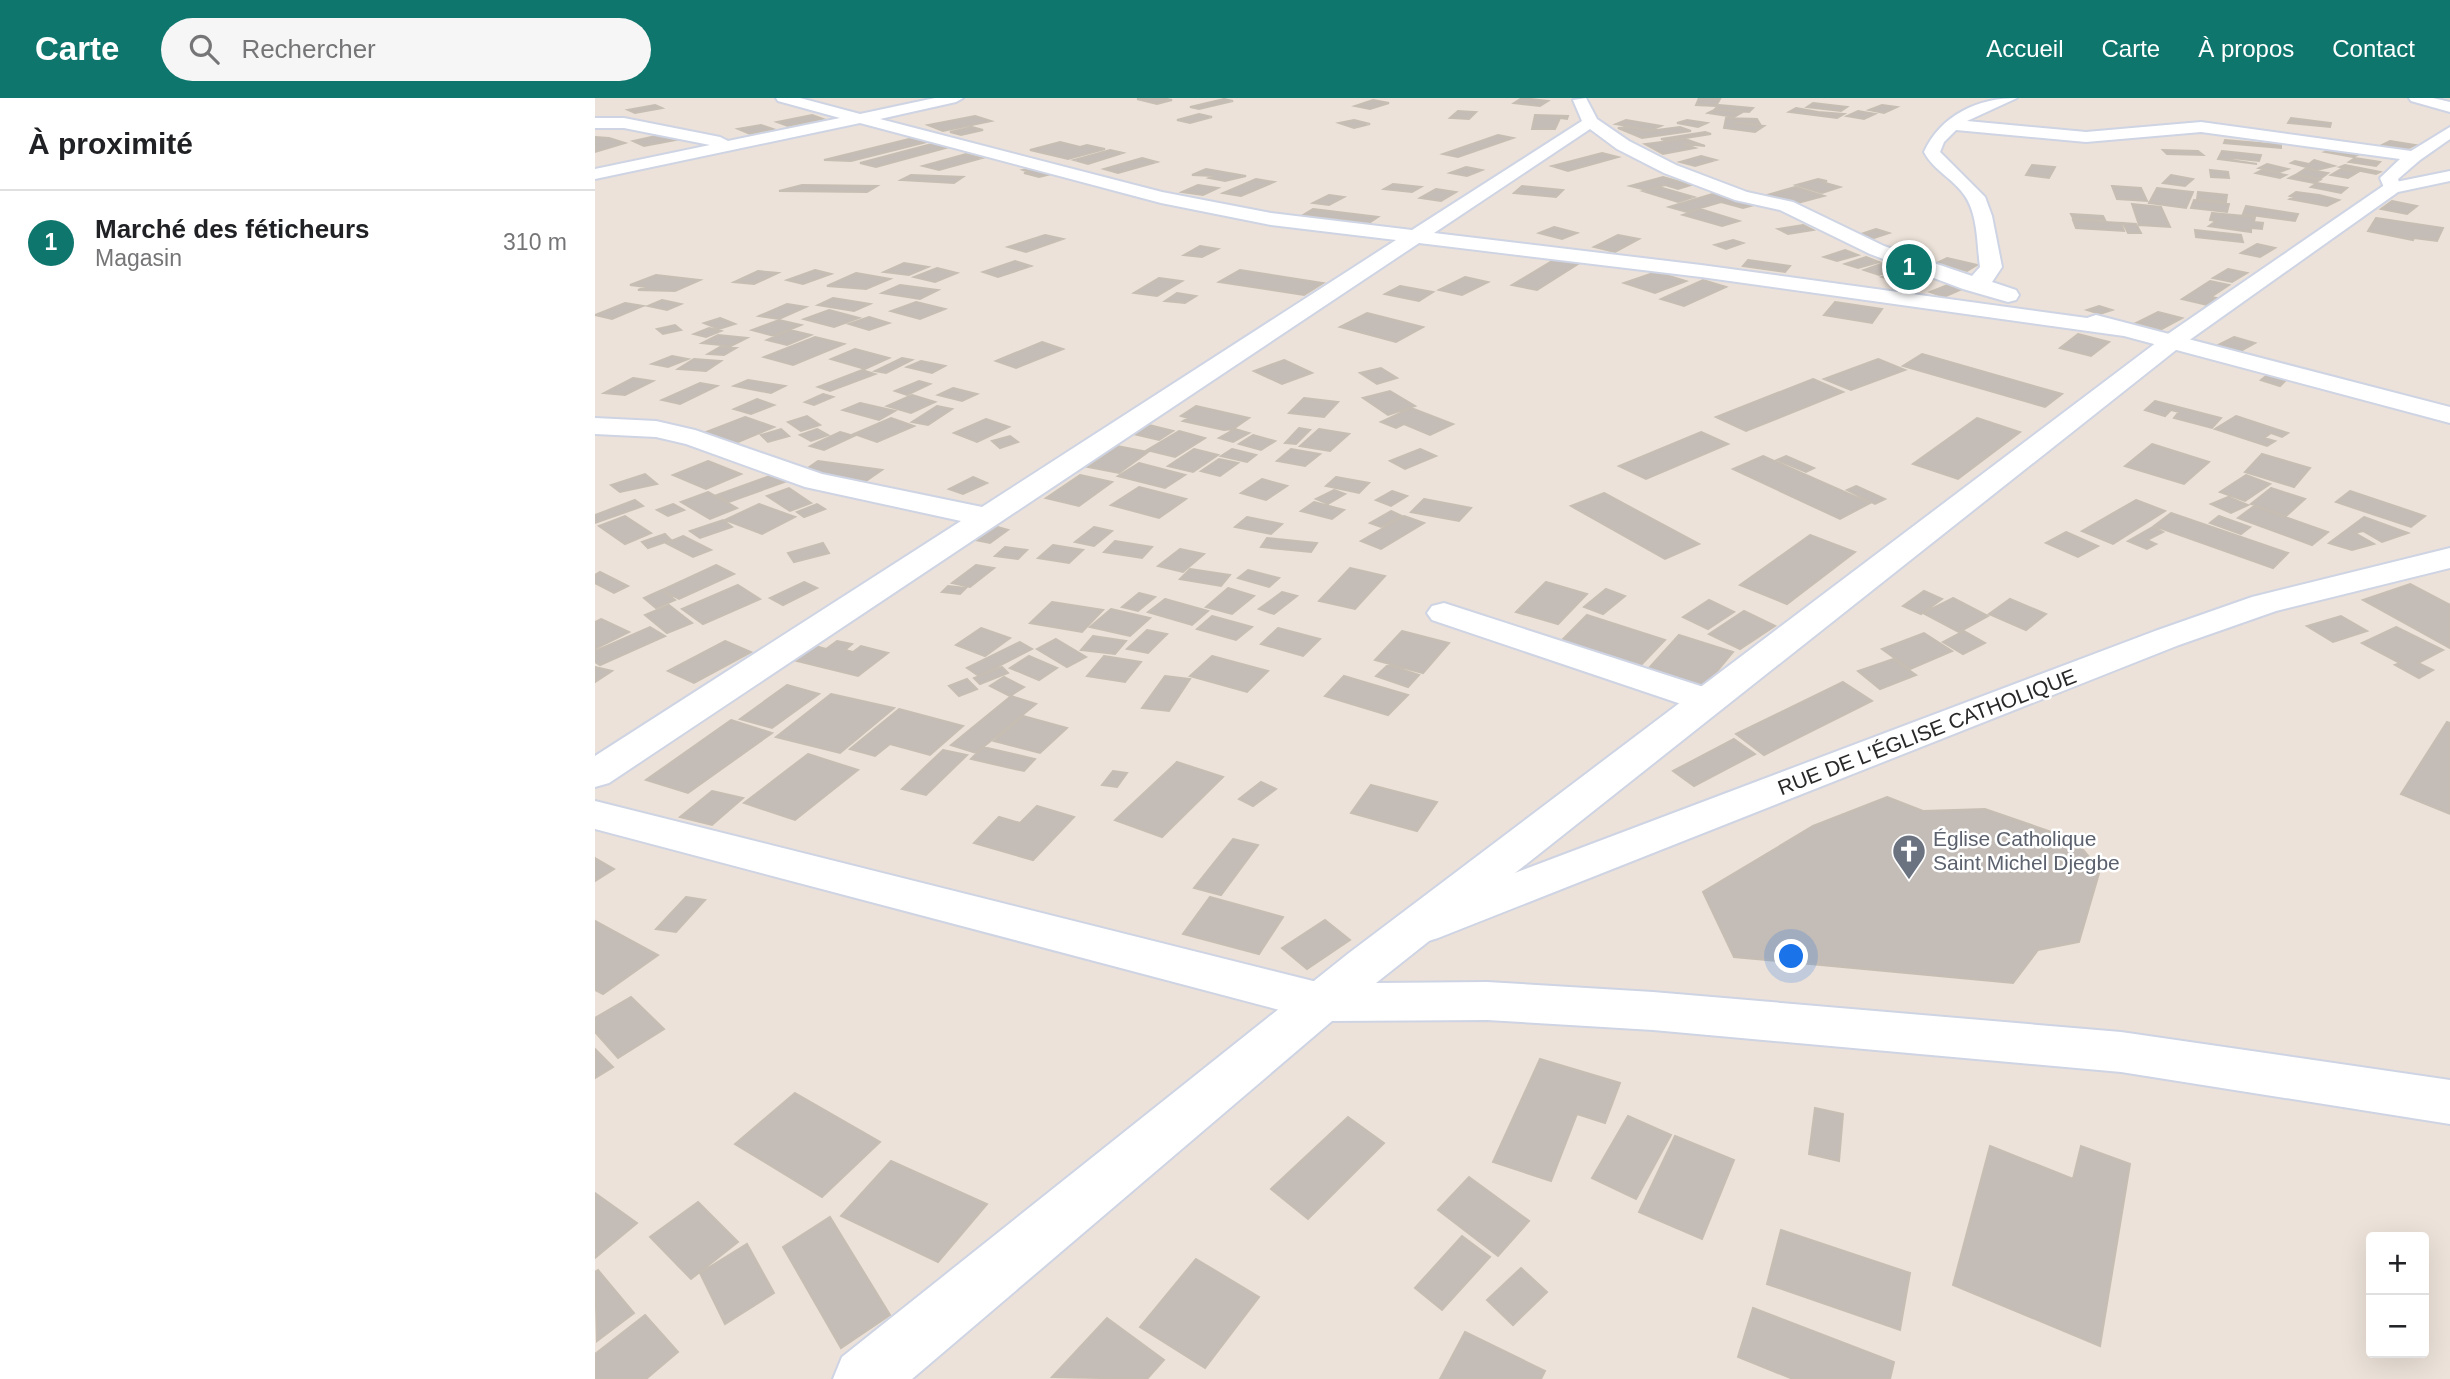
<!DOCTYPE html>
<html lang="fr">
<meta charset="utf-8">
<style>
body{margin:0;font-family:Helvetica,sans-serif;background:#f6f6f6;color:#202124}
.controls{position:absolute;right:21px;bottom:21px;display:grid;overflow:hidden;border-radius:7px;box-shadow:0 7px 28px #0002}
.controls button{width:63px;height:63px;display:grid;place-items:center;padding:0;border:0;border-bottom:2px solid #e0e0e0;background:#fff;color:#202124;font:35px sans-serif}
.you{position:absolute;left:1197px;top:859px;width:24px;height:24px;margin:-18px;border:5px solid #fff;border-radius:50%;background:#1a73e8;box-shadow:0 0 0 10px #1a73e833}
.badge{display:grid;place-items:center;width:46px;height:46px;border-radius:50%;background:#0f766e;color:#fff;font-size:23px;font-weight:700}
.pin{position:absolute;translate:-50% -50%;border:4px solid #fff;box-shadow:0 2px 7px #0006}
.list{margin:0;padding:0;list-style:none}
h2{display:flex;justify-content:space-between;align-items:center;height:91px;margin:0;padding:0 28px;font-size:30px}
h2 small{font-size:23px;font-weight:400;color:#757577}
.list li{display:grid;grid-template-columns:46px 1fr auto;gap:21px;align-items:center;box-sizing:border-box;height:105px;padding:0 28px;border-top:2px solid #e0e0e0}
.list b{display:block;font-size:26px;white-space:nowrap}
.list p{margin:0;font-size:23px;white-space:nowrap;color:#757577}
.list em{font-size:23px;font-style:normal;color:#757577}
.icon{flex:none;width:38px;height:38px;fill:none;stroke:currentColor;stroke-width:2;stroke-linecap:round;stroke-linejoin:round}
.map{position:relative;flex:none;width:1855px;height:1281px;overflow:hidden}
header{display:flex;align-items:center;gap:42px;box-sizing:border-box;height:98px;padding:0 35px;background:#0f766e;color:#fff}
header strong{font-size:33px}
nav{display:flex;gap:38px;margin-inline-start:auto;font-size:24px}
.search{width:490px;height:63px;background:#f6f6f6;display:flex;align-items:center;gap:18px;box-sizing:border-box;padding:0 24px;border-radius:38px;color:#757577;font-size:26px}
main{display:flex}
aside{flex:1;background:#fff}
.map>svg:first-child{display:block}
.building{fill:#c4bcb6;stroke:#c7beb3;stroke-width:2}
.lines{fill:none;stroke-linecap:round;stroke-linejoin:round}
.minor-casing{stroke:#ced4e3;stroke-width:4}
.tertiary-casing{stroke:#ced4e3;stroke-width:4}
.minor{fill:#fff;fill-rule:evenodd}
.tertiary{fill:#fff;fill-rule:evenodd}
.labels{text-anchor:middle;stroke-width:5;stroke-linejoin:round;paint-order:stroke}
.street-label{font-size:21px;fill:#292929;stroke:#fff}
.worship-label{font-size:21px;fill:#5b616d;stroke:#fff;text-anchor:start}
</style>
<header>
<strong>Carte</strong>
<div class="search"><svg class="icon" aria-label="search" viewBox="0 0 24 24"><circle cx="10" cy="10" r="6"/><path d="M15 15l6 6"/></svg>Rechercher</div>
<nav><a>Accueil</a><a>Carte</a><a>À propos</a><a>Contact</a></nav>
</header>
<main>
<aside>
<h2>À proximité<small></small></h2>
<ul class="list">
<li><span class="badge">1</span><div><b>Marché des féticheurs</b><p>Magasin</p></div><em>310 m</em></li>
</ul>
</aside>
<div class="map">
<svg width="1855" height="1281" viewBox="0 0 1855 1281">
<rect width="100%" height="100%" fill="#ece2d9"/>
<!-- building -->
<path class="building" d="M567 0 577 2 562 6 542 1Z
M927 0 953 3 945 8 919 5Z
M1104 0 1125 1 1121 8 1101 7Z
M629 1 638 3 604 11 595 9Z
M778 2 794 5 775 11 760 8Z
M1218 5 1252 9 1246 13 1212 9Z
M60 7 67 10 40 15 33 12Z
M1124 7 1158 10 1154 14 1120 11Z
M1287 7 1302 9 1289 15 1274 12Z
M1201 10 1223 14 1249 16 1242 20 1194 14Z
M1121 11 1146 15 1139 19 1113 15Z
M863 13 881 14 874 21 855 20Z
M1263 13 1280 16 1269 21 1252 18Z
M604 16 617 19 595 25 582 22Z
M217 17 228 21 193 28 182 24Z
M940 17 973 18 972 21 965 20 960 31H937Z
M380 18 396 23 348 33 333 27Z
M1131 20 1162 21 1165 26 1139 25 1169 28 1160 34 1129 30Z
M1696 20 1736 25 1735 29 1693 25Z
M759 22 775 26 759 30 744 25Z
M1031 22 1066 28 1056 32 1021 26Z
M1092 22 1112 25 1103 29 1082 25Z
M166 27 178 31 155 36 143 31Z
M377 29 388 32 366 37 355 34Z
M1034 29 1054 33 1085 29 1096 33 1047 40 1023 30Z
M1110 34 1116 36 1072 43 1066 41Z
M74 35 91 40 49 48 38 43Z
M903 37 918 40 863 59 848 56Z
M0 39 14 40 30 45 0 54Z
M322 39 336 43 256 63 229 62Z
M1090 41 1110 48 1089 46 1100 50 1068 56 1050 46Z
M1630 42 1686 47V50L1629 45Z
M1795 43 1820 47 1812 51 1787 47Z
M344 44 358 48 281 69 265 65Z
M465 44 485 49 492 47 510 51 473 61 435 52Z
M1738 51 1765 56 1758 59 1730 54Z
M515 52 528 55 493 66 479 62Z
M1568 52 1603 53 1608 57 1572 56Z
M1627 53 1666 57 1664 63 1637 60 1636 62 1662 66 1623 61Z
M1007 55 1023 59 973 73 957 68Z
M371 56 387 60 344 72 328 68Z
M1106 58 1121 62 1100 68 1085 64Z
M547 60 562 64 523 75 509 71Z
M1760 60 1785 64 1781 68 1754 64Z
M1719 62 1739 68 1722 72 1696 65 1700 63 1714 66Z
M1672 66 1693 71 1685 74 1664 70Z
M1437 67 1460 69 1454 80 1431 77Z
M1750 67 1785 74 1781 76 1745 69Z
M441 69 461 75 444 79 429 75 434 74 428 72Z
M871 69 887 72 872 78 855 75Z
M611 71 651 78 630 83 614 80 619 78 597 77Z
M1710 71 1733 75 1725 81 1702 76Z
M1746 71 1763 74 1753 80 1736 77Z
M1615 72 1633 74 1634 80 1616 79Z
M1667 72 1691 77 1685 80 1661 75Z
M316 77 368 79 359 85 306 82Z
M1576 77 1598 81 1590 88 1568 85Z
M1700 77 1725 82 1719 85 1694 80Z
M1068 79 1096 87 1083 91 1070 87 1051 92 1035 88Z
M661 81 679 84 646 98 628 95Z
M1223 81 1232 83 1227 84 1245 89 1227 95 1201 87Z
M1722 85 1752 90 1746 95 1716 89Z
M798 86 826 89 817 94 789 91Z
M207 87 282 88 272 94 184 93Z
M603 87 623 90 608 97 587 94Z
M927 88 968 92 961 99 919 95Z
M1517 88 1546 90 1552 103 1522 101Z
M1064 89 1099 99 1083 104 1048 93Z
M1200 89 1229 98 1199 106 1172 97Z
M1562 90 1598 94 1591 110 1554 105Z
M841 91 861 94 846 103 825 100Z
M1124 94 1163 106 1148 110 1126 104 1092 114 1074 109Z
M1603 94 1632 97 1631 104 1602 101Z
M1701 94 1724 97 1744 102 1732 108 1695 101 1699 99 1695 98Z
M734 97 749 99 734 107 718 105Z
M1599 102 1634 106 1632 114 1596 110Z
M1797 103 1822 108 1812 116 1786 111Z
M1537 106 1566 109 1575 129 1544 127Z
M1651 108 1703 116 1700 123 1648 116Z
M718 111 783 119 774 125 708 117Z
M1105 111 1144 123 1127 128 1088 117Z
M1617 115 1660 119 1659 124 1668 125 1667 131 1656 130V134L1614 128 1621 123 1615 122Z
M1476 116 1508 118 1510 122 1478 120Z
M1781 120 1848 130 1842 143 1819 140 1818 142 1773 133Z
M1478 122 1526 125 1529 133 1481 130Z
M1528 125 1541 126 1546 135H1533Z
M1208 127 1218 132 1193 136 1183 131Z
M959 129 982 135 967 141 944 135Z
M1281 131 1294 135 1273 142 1260 138Z
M1600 132 1646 137 1648 144 1601 139Z
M450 137 468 141 431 154 413 149Z
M1023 137 1044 141 1020 154 999 149Z
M1138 142 1148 145 1131 151 1120 147Z
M1662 146 1680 150 1665 159 1646 155Z
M605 148 623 151 607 159 589 157Z
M1250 152 1263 157 1242 163 1229 159Z
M1271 159 1284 164 1263 170 1250 166Z
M962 160 986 164 942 192 917 187Z
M1352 160 1382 167 1372 173 1342 165Z
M1153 162 1195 168 1190 174 1148 168Z
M1297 162 1312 167 1284 177 1269 172Z
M420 163 436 168 403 179 388 174Z
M309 165 333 169 314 177 289 174Z
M342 170 362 175 340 184 319 179Z
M1313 170 1328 175 1303 184 1287 179Z
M1633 171 1652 175 1637 184 1618 180Z
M220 172 236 176 208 186 192 182Z
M645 172 728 185 709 197 624 184Z
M163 173 183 175 159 186 139 184Z
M1061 174 1091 183 1060 195 1029 185Z
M261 175 295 181 271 191 232 188Z
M61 177 105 182 80 193 43 192 51 189 35 187Z
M870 179 893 184 867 197 844 192Z
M564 180 587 183 562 198 539 195Z
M1108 182 1131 189 1089 208 1066 201Z
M1615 183 1634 187 1616 199 1622 200 1612 207 1587 201Z
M1360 184 1374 188 1349 199 1335 194Z
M305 187 343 192 325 201 287 195Z
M805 188 838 194 824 203 790 196Z
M582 195 601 198 590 205 570 203Z
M238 200 275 206 259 213 223 207Z
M67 202 86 206 72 212 53 208Z
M321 204 350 211 325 221 296 213Z
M1240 204 1287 211 1277 225 1229 217Z
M30 205 48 208 17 221 0 217Z
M192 206 211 209 184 221 164 218Z
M1504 208 1517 212 1505 216 1492 212Z
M234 212 264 220 239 229 209 221Z
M1563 214 1587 220 1565 232 1541 225Z
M772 215 828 229 801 244 745 229Z
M274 219 294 225 274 232 254 226Z
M125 220 140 226 124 231 109 225Z
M184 222 206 227 179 238 157 232Z
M80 227 86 232 68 236 62 231Z
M114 230 126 233 111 239 99 236Z
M195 232 216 237 192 247 172 242Z
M1483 236 1514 244 1496 258 1465 250Z
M123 237 152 240 136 248 107 245Z
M220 239 249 246 198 267 169 259Z
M1639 239 1660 245 1644 254 1623 247Z
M447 244 468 251 421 270 401 263Z
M125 249 141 250 129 257 113 256Z
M260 251 294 260 270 271 236 261Z
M1327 256 1467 296 1450 309 1308 268Z
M77 258 93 261 73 269 57 266Z
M307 260 317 262 291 275 280 273Z
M99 261 126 263 111 273 83 271Z
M1283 261 1310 272 1256 292 1229 281Z
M689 262 717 275 687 286 659 273Z
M326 263 350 268 337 275 312 269Z
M786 270 802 280 782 286 765 275Z
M267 272 280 276 235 293 223 289Z
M1672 277 1691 282 1685 288 1666 282Z
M38 280 58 283 30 297 9 295Z
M1218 281 1248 294 1151 333 1121 319Z
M153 282 190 288 176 295 139 288Z
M324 283 335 286 312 297 300 293Z
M105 285 122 288 85 306 67 302Z
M358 290 382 296 367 303 343 297Z
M795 293 820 308 793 317 768 300Z
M228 296 238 299 219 307 210 304Z
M317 297 340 304 316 315 292 308Z
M709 300 743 304 729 319 694 315Z
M162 301 179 307 156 316 139 311Z
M1560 303 1626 320 1617 330 1579 320 1584 314 1576 312 1570 318 1550 312Z
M265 305 300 313 284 322 248 312Z
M342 308 357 311 333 327 317 324Z
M601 308 654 320 638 331 629 332 588 323 593 320 586 318Z
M816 310 858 326 835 337 809 326 801 330 786 324Z
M212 318 225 327 206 333 193 324Z
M1641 318 1693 335 1687 339 1676 335 1669 340 1680 343 1672 348 1620 331Z
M150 319 179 329 136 347 106 336Z
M296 320 319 328 282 344 259 336Z
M1382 320 1425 334 1363 381 1318 366Z
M391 321 414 329 382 344 359 335Z
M554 327 578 333 564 342 539 336Z
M704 330 715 332 701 346 690 345Z
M186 331 194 338 173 344 166 337Z
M222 331 233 337 216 343 205 337Z
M640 331 654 335 638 344 624 340Z
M724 331 754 336 735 353 705 348Z
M584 333 610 340 580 359 552 352Z
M245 334 259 338 229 352 215 348Z
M1106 334 1133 346 1051 381 1024 368Z
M658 337 680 343 666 352 644 346Z
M415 338 423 344 405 350 397 343Z
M1557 346 1614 364 1589 386 1530 368Z
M522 348 553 354 524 375 493 369Z
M599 351 623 357 598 374 573 368Z
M637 351 661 357 652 364 626 358Z
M696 351 725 356 710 368 682 363Z
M825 351 841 358 810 371 795 363Z
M1667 356 1715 370 1699 389 1650 374Z
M1168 358 1275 405 1245 421 1138 371Z
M1191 358 1219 370 1211 374 1182 362Z
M624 361 643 365 625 378 606 373Z
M113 363 146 376 111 391 78 377Z
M223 363 287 372 271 383 207 374Z
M544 365 590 377 570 390 523 378Z
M50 376 62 386 25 394 16 387Z
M180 376 192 383 134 404 122 397Z
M485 377 517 384 484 408 451 400Z
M1651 377 1675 386 1650 403 1625 394Z
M378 379 392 385 368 396 354 391Z
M741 379 774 385 764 395 731 388Z
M667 381 692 388 671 402 646 395Z
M1261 388 1290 401 1280 406 1252 392Z
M544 389 591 401 564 420 516 407Z
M194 390 216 405 195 413 172 398Z
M1676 390 1710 401 1691 418 1656 406Z
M739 392 750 396 733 406 721 401Z
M797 393 812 398 796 408 781 402Z
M1755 393 1830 418 1816 429 1741 404Z
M113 394 142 410 115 421 86 404Z
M1009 395 1104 446 1070 461 976 408Z
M1633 399 1653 407 1636 415 1616 406Z
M829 401 876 410 864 423 816 414Z
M40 402 48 408 0 425V417Z
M1541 402 1570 413 1518 446 1487 433Z
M719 404 749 412 737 421 706 413Z
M78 406 89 412 73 418 62 412Z
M164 406 200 419 167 436 130 422Z
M222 406 230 411 209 419 202 414Z
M1659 408 1733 434 1717 447 1643 420Z
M796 413 807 418 786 429 775 425Z
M1576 415 1693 455 1678 470 1559 428Z
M30 418 56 435 30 446 4 428Z
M809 418 829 425 786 451 766 443Z
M1624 418 1655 429 1646 436 1615 425Z
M652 419 687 426 676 436 640 429Z
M1769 419 1813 435 1787 444 1768 433 1760 435 1779 446 1757 452 1734 445Z
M128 422 137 429 105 440 95 433Z
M399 428 413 432 395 445 380 442Z
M499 429 517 433 499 448 480 444Z
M1558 429 1568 434 1552 442 1561 446 1552 451 1533 443Z
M1471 434 1503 448 1483 459 1451 445Z
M70 436 76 442 53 450 47 444Z
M1215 437 1260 454 1192 506 1145 487Z
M88 438 116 452 98 459 71 445Z
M672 440 722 445 716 454 666 449Z
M520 443 557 449 547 460 509 454Z
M228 445 234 455 199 464 193 455Z
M458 447 488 452 474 465 443 460Z
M410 449 432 452 423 461 400 458Z
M585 451 609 456 588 474 563 468Z
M121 467 139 476 84 501 67 492Z
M381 467 399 470 375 489 357 485Z
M755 470 790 478 760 511 724 503Z
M595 471 635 477 626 488 585 481Z
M653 472 684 480 674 489 643 480Z
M5 474 33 488 19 495 0 485V477Z
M209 484 222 490 188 507 175 500Z
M951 484 992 496 963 526 921 514Z
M1815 486 1855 507V550L1768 502Z
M143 487 165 501 108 526 87 511Z
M353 488 371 490 365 496 347 494Z
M633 490 659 498 637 516 611 509Z
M1011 491 1030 498 1008 516 989 509Z
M67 492 80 502 61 510 49 500Z
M1329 493 1347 501 1326 516 1308 508Z
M687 494 702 498 679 516 664 511Z
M544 495 560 499 543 513 527 509Z
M1358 500 1393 518 1364 534 1328 515Z
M570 501 613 513 597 527 553 514Z
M1415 501 1451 516 1431 532 1394 516Z
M1114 502 1139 514 1113 531 1088 519Z
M457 504 508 512 487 534 435 525Z
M74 507 97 525 72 535 50 517Z
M516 511 555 520 535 538 495 529Z
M1149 513 1180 528 1145 551 1114 536Z
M992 517 1070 542 1044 569 966 543Z
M617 518 657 529 641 542 602 531Z
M1746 518 1772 533 1738 544 1712 528Z
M6 521 34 534 0 551V524Z
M55 529 70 538 5 567 0 564V553Z
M1801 529 1848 552 1823 565 1838 572 1824 580 1800 567 1805 565 1767 545Z
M386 530 415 540 390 558 361 547Z
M683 530 725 541 708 558 666 546Z
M552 532 572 536 553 555 532 551Z
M807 533 854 545 828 575 780 562Z
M1369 533 1390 545 1368 556 1348 544Z
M1329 535 1357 553 1315 571 1287 551Z
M1084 537 1138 554 1108 590 1053 571Z
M498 538 531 543 520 556 486 552Z
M461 541 491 559 472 569 442 551Z
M130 543 156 554 99 585 73 573Z
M242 543 257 546 250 552 258 554 266 548 293 555 263 578 190 560 210 545 231 551Z
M425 544 437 551 384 578 372 570Z
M434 558 462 570 444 582 415 570Z
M509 558 546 564 530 584 492 578Z
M617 558 673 573 652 594 595 578Z
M1298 561 1321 577 1285 591 1263 573Z
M793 567 824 577 813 589 781 578Z
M0 569 17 573 0 584Z
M407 569 413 575 385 586 379 580Z
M570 578 595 581 574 613 547 610Z
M749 578 813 597 793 617 730 598Z
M409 579 429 589 415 598 395 588Z
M372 581 382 591 364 598 354 588Z
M1248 584 1277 603 1169 657 1141 636Z
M192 587 224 596 177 630 145 621Z
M236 596 299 610 245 655 181 639Z
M416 598 441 606 381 655 356 647Z
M304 611 368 628 335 657 295 646 280 658 255 651Z
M428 618 472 630 445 655 399 643Z
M136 622 177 635 93 695 51 682Z
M1852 624 1855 625V716L1806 696Z
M1139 641 1160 656 1099 688 1078 673Z
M388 649 440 661 429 673 376 661Z
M348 652 372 657 331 697 307 691Z
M213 656 263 672 200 722 149 705Z
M582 664 628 679 567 739 520 722Z
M518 673 532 675 522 689 507 687Z
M666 684 681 691 658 708 644 701Z
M776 687 842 704 822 733 756 715Z
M117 693 148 700 117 727 85 719Z
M1292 699 1328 713 1390 711 1480 742 1505 772 1484 844 1443 852 1418 885 1139 859 1108 794 1218 728Z
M442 708 479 719 438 762 379 745 404 719 425 725Z
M638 741 663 747 626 797 599 790Z
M0 760 19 771 0 783Z
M91 799 110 802 81 834 61 831Z
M615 799 688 819 664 856 588 836Z
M730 822 755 842 712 871 687 850Z
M0 823 63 857 8 896 0 892Z
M36 899 69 931 23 960 0 934V920Z
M0 951 18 969 0 980Z
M945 961 1025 985 1010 1025 982 1016 956 1083 898 1064Z
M200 995 285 1044 227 1099 140 1046Z
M1220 1010 1248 1016 1244 1063 1214 1056Z
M1033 1018 1076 1037 1041 1101 997 1080Z
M753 1019 789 1045 713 1121 676 1091Z
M1080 1038 1139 1062 1107 1141 1044 1114Z
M1395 1048 1478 1081 1486 1048 1535 1066 1505 1248 1358 1187Z
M296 1063 392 1106 343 1164 246 1118Z
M874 1079 934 1123 903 1158 843 1112Z
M0 1095 42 1125 0 1160Z
M103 1104 143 1144 96 1181 55 1139Z
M235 1119 295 1217 246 1250 188 1149Z
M1186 1132 1315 1175 1305 1232 1172 1186Z
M867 1138 895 1159 847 1212 820 1190Z
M152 1146 179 1195 130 1226 105 1175Z
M601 1161 664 1199 610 1270 545 1229Z
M926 1170 952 1194 918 1227 892 1202Z
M3 1172 39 1215 2 1243 0 1174Z
M1158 1210 1299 1264 1295 1281H1198L1143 1259Z
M50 1217 83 1254 51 1281H0V1256Z
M512 1220 569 1262 552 1281 457 1279Z
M870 1234 950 1273 946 1281H845Z"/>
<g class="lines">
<!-- minor casing -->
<g class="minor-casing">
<path id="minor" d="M181 0H205L265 16 340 0H368L361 4 285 21 567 94 676 115 817 132 987 23 978 2 991 0 1002 21 1034 43 1081 67 1152 94 1198 104 1289 148 1377 178 1385 169C1382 147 1383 117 1370 98 1359 81 1339 73 1329 54 1346 17 1383 0 1422 0L1372 23 1491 34 1606 24 1816 53 1855 29V41L1825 62 1803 81 1806 90 1797 95 1791 94 1785 80 1805 61 1606 34 1491 44 1361 32 1349 44 1345 54 1390 99 1397 118 1407 169 1397 184 1421 192 1424 197 1421 202 1413 204 1368 191 1275 156 1185 112 1140 102 1069 75 1022 51 995 31 839 135 1106 167 1492 220 1501 217 1855 309V325L1529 238 1106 179 824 145 14 685 0 689V658L366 423 210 389 91 346 61 339 0 336V320L61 323 100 332 227 376 387 409 801 142 676 127 566 105 265 25 0 81V71L115 47 29 30H0V20H29L125 39 133 43 245 20 183 3Z
M1814 0H1838L1855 4V14L1816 3Z
M1855 450V470L1681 513 1584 547 843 840 827 845 811 840 804 828 811 816 1560 533 1657 499Z
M849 505 1127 595 1133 603 1127 611 1114 614 1101 611 837 522 832 515 837 508Z
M0 703 726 885 743 891 750 904 743 917 726 923 0 731Z"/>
</g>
<!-- tertiary casing -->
<g class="tertiary-casing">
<path id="tertiary" d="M1855 73V83L1803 94 1586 248 781 885 892 884 1058 894 1526 934 1855 982V1026L1526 974 1058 932 892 922 737 923 317 1281H238L247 1259 754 855 1570 238 1791 86Z"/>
</g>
<!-- minor -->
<use href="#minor" class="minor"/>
<!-- tertiary -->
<use href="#tertiary" class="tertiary"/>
</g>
<!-- icons -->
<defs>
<g id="church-pin" transform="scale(1.75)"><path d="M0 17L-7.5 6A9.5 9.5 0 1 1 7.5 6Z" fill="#6b7280" stroke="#fff"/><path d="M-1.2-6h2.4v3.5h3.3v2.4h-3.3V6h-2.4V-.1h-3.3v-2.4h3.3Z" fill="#fff"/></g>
</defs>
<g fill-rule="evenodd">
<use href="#church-pin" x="1314" y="753"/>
</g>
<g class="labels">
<!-- street labels -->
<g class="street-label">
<text transform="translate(1332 634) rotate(-21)" y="7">RUE DE L'ÉGLISE CATHOLIQUE</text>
</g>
<!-- worship labels -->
<g class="worship-label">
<text x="1338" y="748">Église Catholique<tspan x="1338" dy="24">Saint Michel Djegbe</tspan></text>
</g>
</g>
</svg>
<div class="controls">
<button>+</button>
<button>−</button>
</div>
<div class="you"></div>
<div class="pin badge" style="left:1314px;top:169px">1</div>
</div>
</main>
